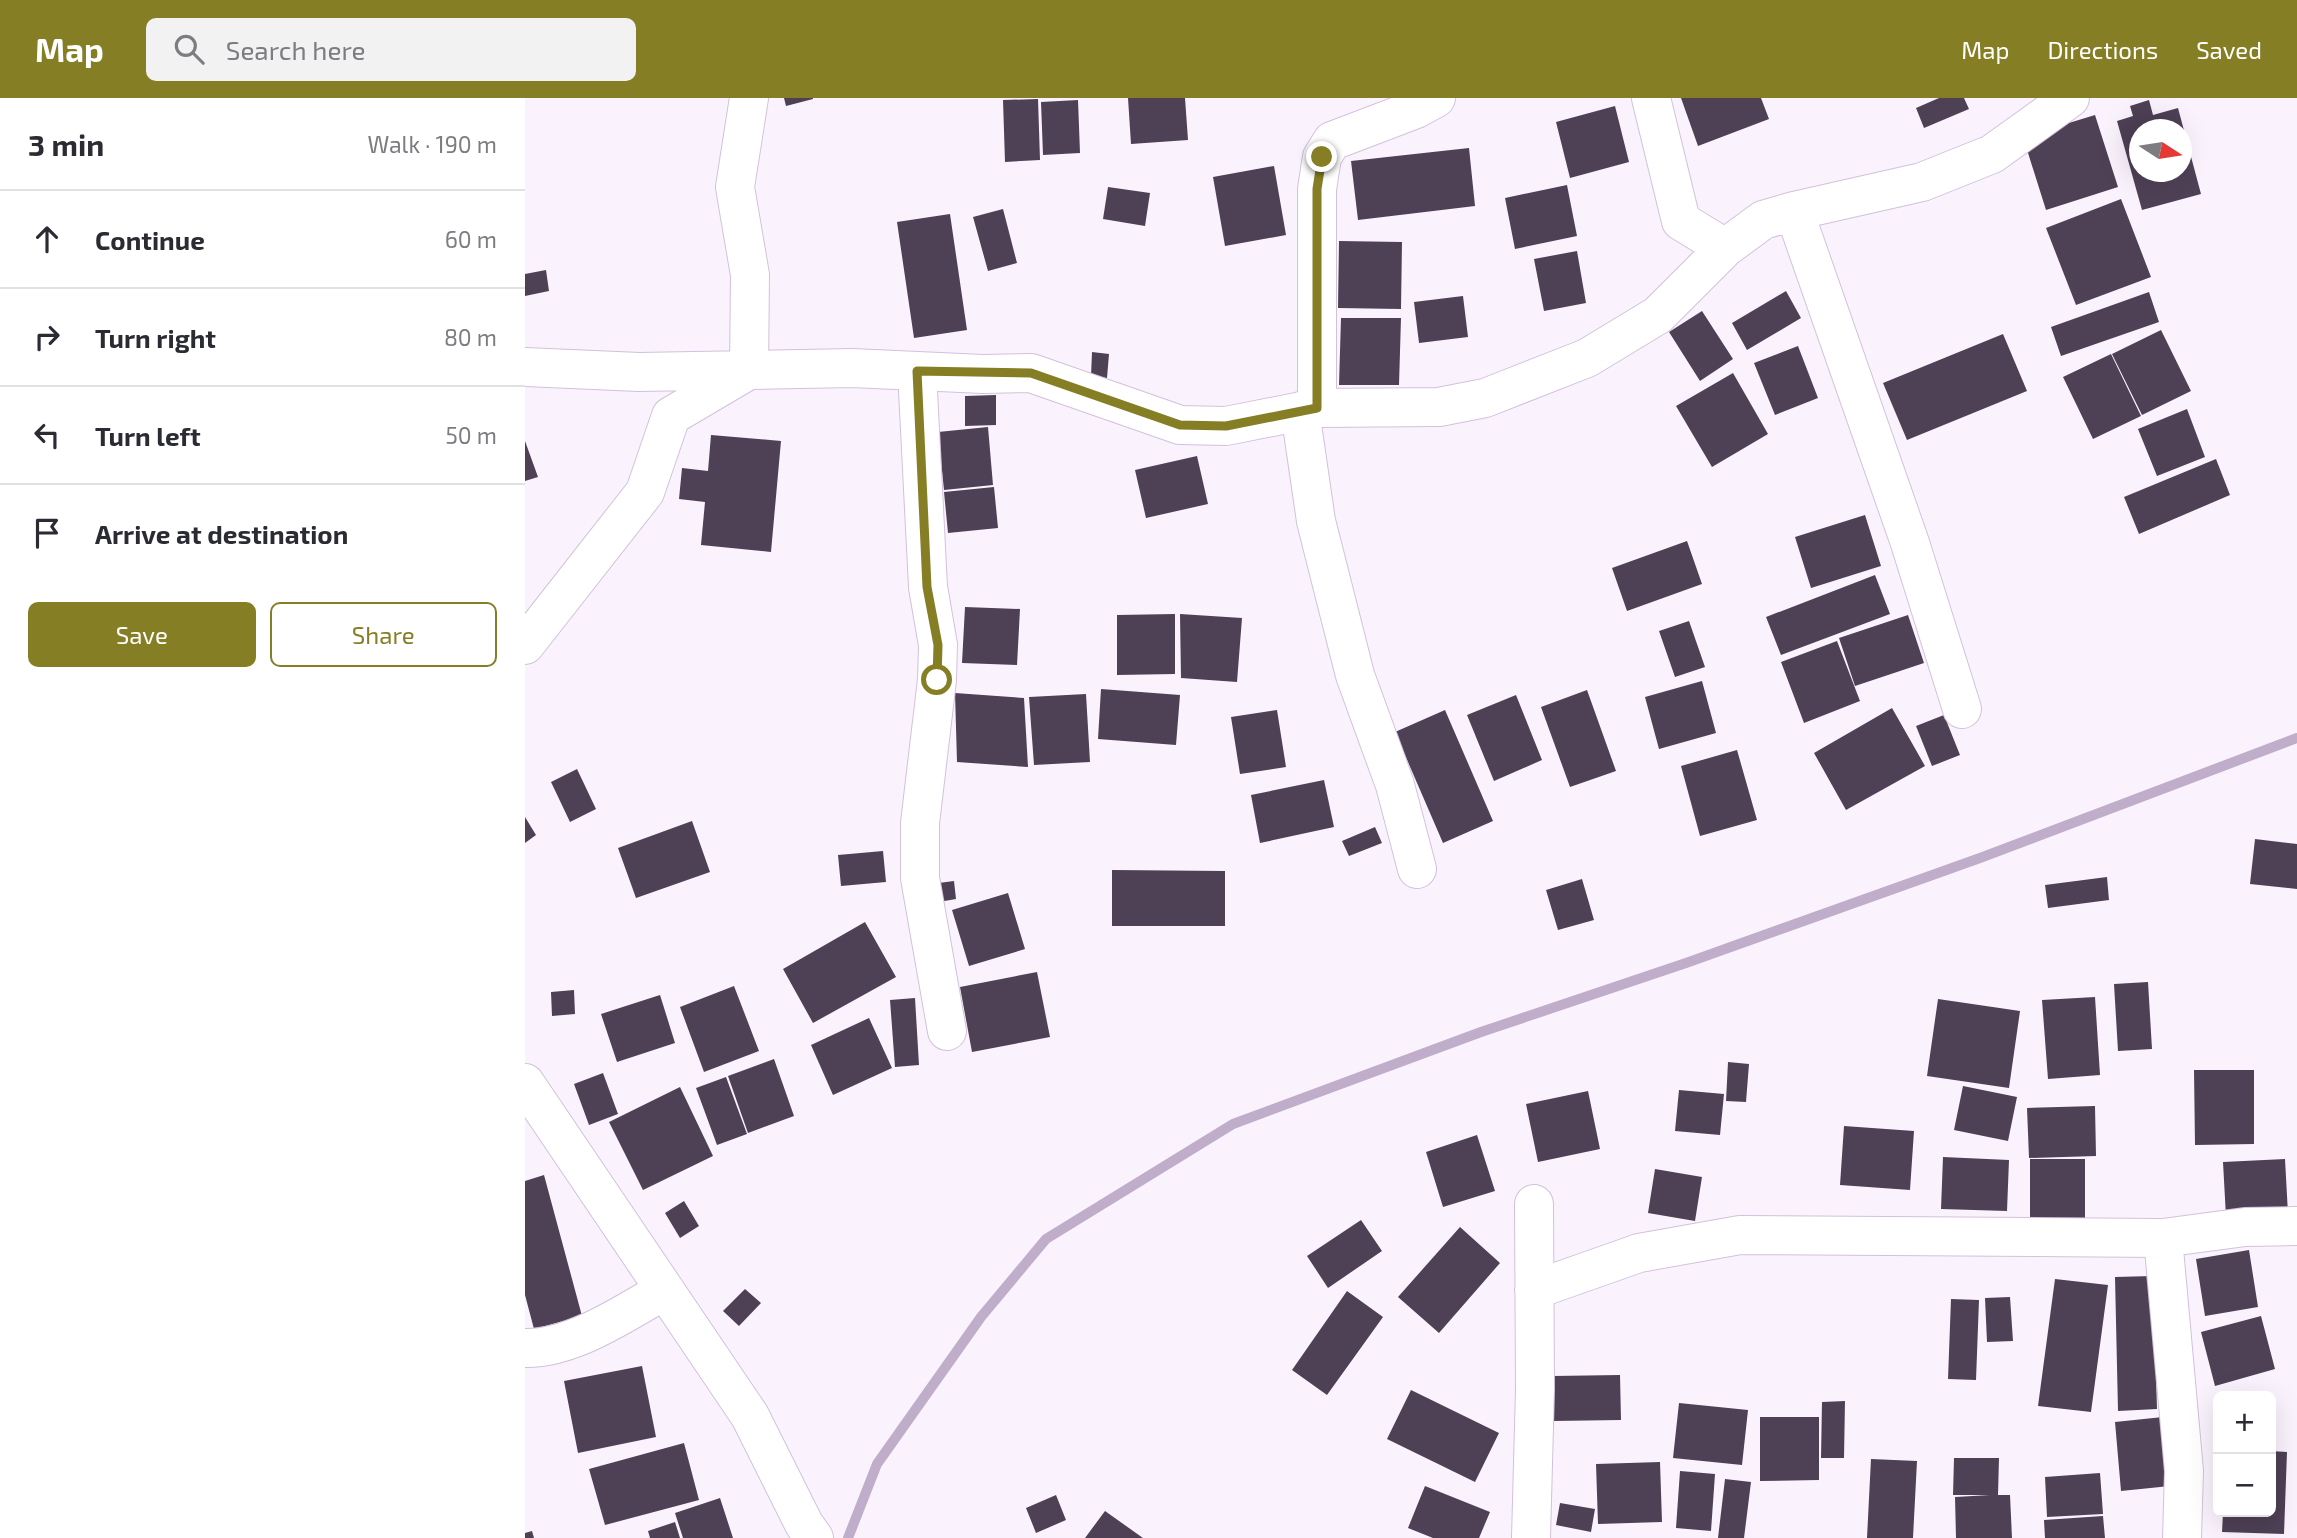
<!DOCTYPE html>
<meta charset="utf-8">
<style>
body{margin:0;font-family:"Exo 2",sans-serif;background:#f2f2f3;color:#2b2b33}
.controls{position:absolute;right:21px;bottom:21px;display:grid;overflow:hidden;border-radius:10px;box-shadow:0 7px 28px #0002}
.controls button{width:63px;height:63px;display:grid;place-items:center;padding:0;border:0;border-bottom:2px solid #e1e1e2;background:#fff;color:#2b2b33;font:35px sans-serif}
.compass{position:absolute;left:1604px;top:21px;width:63px;height:63px;border-radius:50%;background:#fff;box-shadow:0 7px 28px #0002;rotate:102deg}
.stop{position:absolute;width:21px;height:21px;margin:-16px;border:5px solid #867e24;border-radius:50%;background:#fff}
.stop.end{background:#867e24;border-color:#fff;box-shadow:0 2px 7px #0008}
.list{margin:0;padding:0;list-style:none}
h2{display:flex;justify-content:space-between;align-items:center;height:91px;margin:0;padding:0 28px;font-size:30px}
h2 small{font-size:23px;font-weight:400;color:#7c7c81}
.list li{display:grid;grid-template-columns:46px 1fr auto;gap:21px;align-items:center;box-sizing:border-box;height:98px;padding:0 28px;border-top:2px solid #e1e1e2}
.list b{display:block;font-size:26px;white-space:nowrap}
.list em{font-size:23px;font-style:normal;color:#7c7c81}
.actions{display:flex;gap:14px;padding:21px 28px}
.actions a{flex:1;padding:16px 0;border:2px solid #867e24;border-radius:10px;text-align:center;font-size:24px;color:#867e24}
.actions .main{background:#867e24;color:#fff}
.icon{flex:none;width:38px;height:38px;fill:none;stroke:currentColor;stroke-width:2;stroke-linecap:round;stroke-linejoin:round}
.map{position:relative;flex:none;width:1772px;height:1440px;overflow:hidden}
header{display:flex;align-items:center;gap:42px;box-sizing:border-box;height:98px;padding:0 35px;background:#867e24;color:#fff}
header strong{font-size:33px}
nav{display:flex;gap:38px;margin-inline-start:auto;font-size:24px}
.search{width:490px;height:63px;background:#f2f2f3;display:flex;align-items:center;gap:18px;box-sizing:border-box;padding:0 24px;border-radius:10px;color:#7c7c81;font-size:26px}
main{display:flex}
aside{flex:1;background:#fff}
.map>svg:first-child{display:block}
.lines{fill:none;stroke-linecap:round;stroke-linejoin:round}
.stream{stroke:#bfadc9;stroke-width:10}
.building{fill:#4e4055;fill-rule:evenodd}
.minor-casing{stroke:#d2c1db;stroke-width:40}
.minor{stroke:#fff;stroke-width:38}
.route{stroke:#867e24;stroke-width:9}
</style>
<header>
<strong>Map</strong>
<div class="search"><svg class="icon" aria-label="search" viewBox="0 0 24 24"><circle cx="10" cy="10" r="6"/><path d="M15 15l6 6"/></svg>Search here</div>
<nav><a>Map</a><a>Directions</a><a>Saved</a></nav>
</header>
<main>
<aside>
<h2>3 min<small>Walk · 190 m</small></h2>
<ul class="list">
<li><svg class="icon" aria-label="ahead" viewBox="0 0 24 24"><path d="M12 20V5M6 11l6-6 6 6"/></svg><div><b>Continue</b></div><em>60 m</em></li>
<li><svg class="icon" aria-label="right" viewBox="0 0 24 24"><path d="M7 20v-9h11M14 6l5 5-5 5"/></svg><div><b>Turn right</b></div><em>80 m</em></li>
<li><svg class="icon" aria-label="left" viewBox="0 0 24 24"><path d="M17 20v-9H6M10 6l-5 5 5 5"/></svg><div><b>Turn left</b></div><em>50 m</em></li>
<li><svg class="icon" aria-label="arrive" viewBox="0 0 24 24"><path d="M6 21V4h12l-3 4 3 4H6"/></svg><div><b>Arrive at destination</b></div></li>
</ul>
<div class="actions"><a class="main">Save</a><a>Share</a></div>
</aside>
<div class="map">
<svg width="1772" height="1440" viewBox="0 0 1772 1440">
<rect width="100%" height="100%" fill="#faf3fe"/>
<g class="lines">
<!-- stream -->
<path class="stream" d="M323 1440 352 1366 456 1219 521 1141 708 1026 956 934 1161 865 1455 760 1772 640"/>
</g>
<!-- building -->
<path class="building" d="M259 0H288V1L261 8Z
M603 0H660L663 42 606 46Z
M1156 0H1236L1244 21 1173 48Z
M1414 0H1439L1444 11 1399 30 1391 10Z
M513 1 515 62 480 64 478 2Z
M553 2 555 55 518 57 516 4Z
M1624 2 1628 17 1653 10 1676 96 1617 112 1592 23 1608 18 1605 8ZM1615 32H1657V74H1615Z
M1090 8 1104 64 1045 80 1031 24Z
M1570 17 1593 89 1521 112 1498 39Z
M944 50 950 108 833 122 826 63Z
M749 68 761 137 700 148 688 79Z
M1042 87 1052 138 990 151 980 100Z
M583 89 625 95 620 128 578 121Z
M1596 101 1626 179 1551 207 1521 130Z
M478 111 492 165 463 173 448 119Z
M425 116 442 232 389 240 372 124Z
M814 143 877 144 876 211 813 210Z
M1052 153 1061 205 1019 213 1009 161Z
M21 172 24 193 0 198V176Z
M1261 193 1276 220 1222 252 1207 225Z
M1624 194 1634 224 1536 258 1526 229Z
M938 198 943 239 894 245 889 204Z
M1177 213 1208 261 1175 283 1144 234Z
M816 220H876L874 287H814Z
M1636 232 1666 293 1617 317 1587 256Z
M1478 236 1502 293 1382 342 1358 285Z
M1273 248 1293 300 1250 317 1229 265Z
M567 254 584 256 582 280 566 278Z
M1586 256 1616 318 1568 341 1538 279Z
M1208 275 1243 336 1187 369 1151 308Z
M471 297V327L440 328V298Z
M1662 311 1680 359 1632 378 1613 331Z
M463 329 468 387 419 392 413 334Z
M186 337 256 343 246 454 176 447 180 404 154 401 157 370 183 373Z
M0 343 13 379 0 383Z
M672 358 683 406 621 420 610 372Z
M1691 361 1705 397 1614 436 1599 399Z
M469 389 473 430 423 435 419 394Z
M1340 417 1356 468 1286 490 1270 439Z
M1162 443 1177 486 1102 513 1087 470Z
M1350 477 1365 516 1256 557 1241 519Z
M440 509 495 511 492 567 437 565Z
M650 516V576L592 577V517Z
M655 516 717 520 712 584 656 580Z
M1383 517 1399 565 1330 588 1314 540Z
M1164 523 1180 569 1150 579 1134 533Z
M1312 543 1335 603 1279 625 1256 564Z
M1177 583 1191 635 1134 651 1120 599Z
M576 591 655 597 651 647 573 641Z
M1062 592 1091 673 1045 689 1016 609Z
M430 595 499 600 503 669 432 664Z
M561 596 565 664 509 667 504 599Z
M991 597 1017 662 969 683 942 617Z
M1367 610 1400 668 1321 712 1289 655Z
M752 612 761 669 715 676 706 619Z
M920 612 968 723 918 745 870 634Z
M1419 617 1435 657 1407 668 1391 628Z
M1212 652 1232 722 1175 738 1156 668Z
M52 671 71 711 45 724 26 684Z
M799 682 809 729 735 745 726 697Z
M0 719 11 737 0 745Z
M167 723 185 774 111 800 93 750Z
M850 729 857 745 824 758 817 743Z
M1730 741 1772 746V791L1725 786Z
M358 753 361 784 316 788 313 757Z
M587 772 700 773V828H587Z
M1582 779 1584 802 1523 810 1520 787Z
M1057 781 1069 822 1033 832 1021 792Z
M429 783 431 801 408 805 406 786Z
M483 795 500 851 444 868 427 812Z
M340 824 371 879 288 925 258 871Z
M512 874 525 939 447 954 435 889Z
M1623 884 1627 951 1593 953 1589 886Z
M209 888 234 953 179 974 155 909Z
M49 892 50 916 27 918 26 894Z
M135 897 150 945 92 964 76 916Z
M1570 899 1575 977 1523 981 1517 902Z
M390 900 394 967 370 969 365 902Z
M1413 901 1495 913 1484 990 1402 978Z
M344 920 367 970 308 997 286 947Z
M249 961 269 1018 223 1035 203 978Z
M1203 964 1224 966 1221 1004 1201 1003Z
M1669 972H1729V1046L1670 1047Z
M78 975 93 1016 64 1027 49 986Z
M201 979 222 1036 192 1047 171 990Z
M1438 988 1492 999 1483 1043 1429 1032Z
M155 989 188 1058 118 1092 84 1024Z
M1154 992 1199 996 1195 1037 1150 1033Z
M1063 993 1075 1051 1013 1064 1001 1006Z
M1570 1008 1571 1058 1504 1060 1502 1010Z
M1319 1028 1389 1033 1385 1092 1315 1087Z
M952 1037 970 1093 918 1109 901 1054Z
M1418 1059 1484 1062 1482 1113 1416 1111Z
M1505 1061H1560V1125H1505Z
M1760 1061 1763 1116 1701 1119 1698 1064Z
M1130 1071 1177 1079 1170 1123 1123 1115Z
M19 1077 57 1218 9 1231 0 1197V1083Z
M159 1103 174 1128 155 1140 140 1115Z
M836 1122 857 1153 803 1190 782 1158Z
M935 1129 975 1165 914 1235 873 1199Z
M1724 1152 1733 1209 1680 1218 1671 1161Z
M1628 1178 1632 1311 1593 1313 1590 1179Z
M1530 1181 1583 1187 1566 1314 1513 1308Z
M220 1191 236 1205 214 1228 198 1213Z
M822 1193 858 1219 802 1297 767 1272Z
M1485 1199 1488 1243 1462 1244 1460 1200Z
M1426 1201 1454 1202 1451 1282 1423 1281Z
M1736 1218 1750 1271 1690 1288 1676 1234Z
M117 1268 131 1339 53 1355 39 1283Z
M1095 1277 1096 1322 1028 1323V1278Z
M886 1292 974 1335 950 1384 862 1341Z
M1320 1303 1319 1360H1296L1297 1304Z
M1154 1305 1223 1312 1217 1367 1148 1360Z
M1235 1319H1294V1382L1235 1383Z
M1638 1319 1645 1388 1596 1393 1590 1324Z
M159 1345 174 1402 80 1427 64 1371Z
M1746 1353 1762 1354 1759 1436 1697 1434 1698 1414H1746Z
M1429 1360H1474L1473 1397H1485L1487 1440H1431L1430 1399 1465 1397H1428Z
M1346 1361 1392 1363 1388 1440H1342Z
M1135 1364 1137 1424 1073 1426 1071 1366Z
M1155 1373 1190 1376 1186 1433 1151 1430Z
M1575 1375 1578 1416 1522 1419 1520 1379Z
M1200 1381 1226 1384 1219 1440H1193Z
M900 1388 965 1414 954 1440H908L883 1430Z
M531 1397 541 1422 511 1435 501 1410Z
M195 1400 208 1440H158L150 1415Z
M1035 1405 1070 1411 1066 1434 1031 1427Z
M580 1413 618 1440H560Z
M1578 1418 1580 1440H1520L1519 1422Z
M150 1424 155 1440H125L123 1433Z
M7 1433 9 1440H0V1435Z"/>
<g class="lines">
<!-- minor casing -->
<g class="minor-casing">
<path id="minor" d="M1126 0 1156 123 1200 150
M1269 113 1385 445 1437 611
M0 269 114 274 327 270 458 276 506 275 655 327 701 328 792 310 914 309 960 300 1062 260 1133 217 1200 150 1238 122 1269 113 1397 84 1467 56 1545 0
M392 273 403 489 413 547 412 582 395 725V780L422 933
M792 310V91L797 59 807 43 891 11 911 0
M775 313 791 423 830 577 870 687 892 771
M0 547 120 394 146 318 224 272 225 177 210 89 224 0
M0 985 225 1318 279 1426 289 1440
M1638 1140 1659 1373 1657 1440
M1009 1192 1114 1155 1215 1137 1638 1140 1720 1129 1772 1128
M0 1250C47 1251 100 1215 140 1192
M1006 1440 1010 1291 1009 1106"/>
</g>
<!-- minor -->
<use href="#minor" class="minor"/>
</g>
<g class="lines">
<!-- route -->
<path class="route" d="M412 582 413 547 402 489 392 273 506 275 655 327 701 328 792 310V91L797 59"/>
</g>
</svg>
<div class="controls">
<button>+</button>
<button>−</button>
</div>
<svg class="compass" viewBox="-18 -18 36 36"><path d="M0-13l5 13h-10z" fill="#e53935"/><path d="M0 13l5-13h-10z" fill="#7c7c81"/></svg>
<div class="stop" style="left:412px;top:582px"></div>
<div class="stop end" style="left:797px;top:59px"></div>
</div>
</main>
